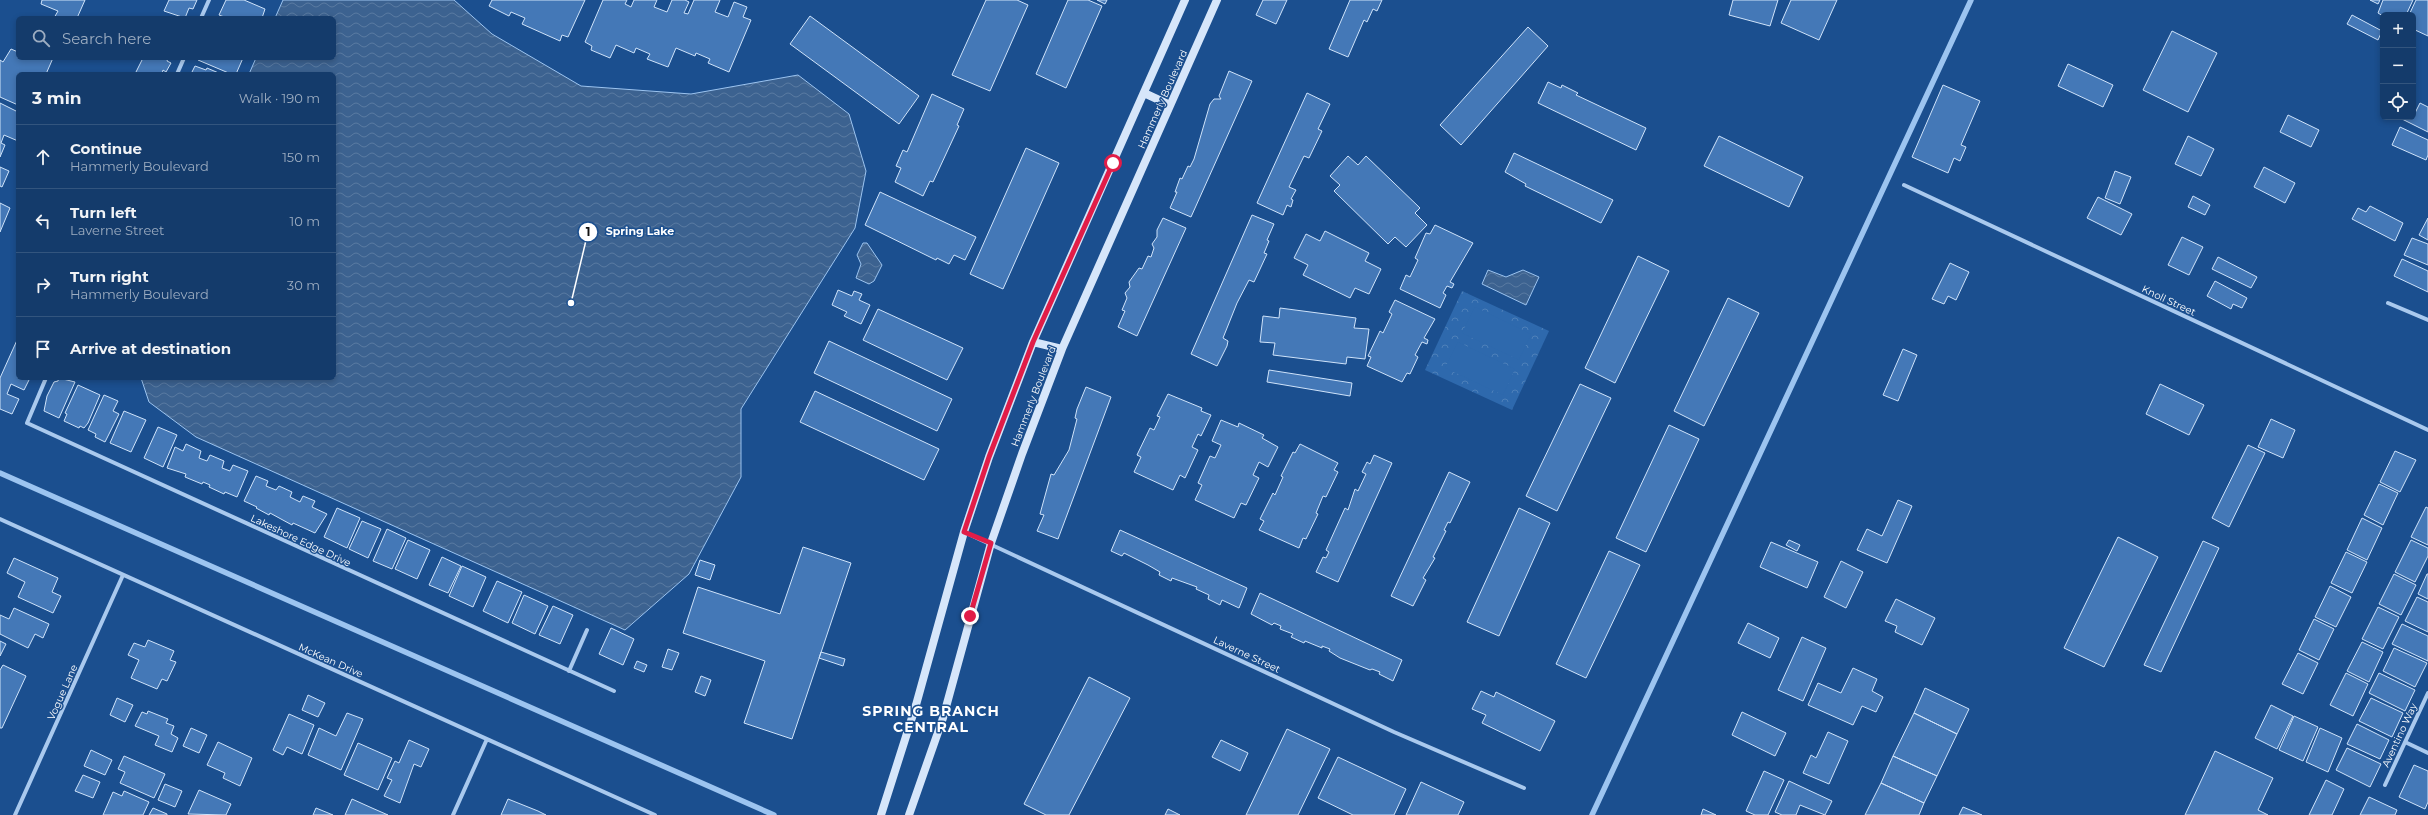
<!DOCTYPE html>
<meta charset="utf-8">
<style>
body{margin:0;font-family:Montserrat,sans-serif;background:#214673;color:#f1f3f6}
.controls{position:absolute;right:12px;top:12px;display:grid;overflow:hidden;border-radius:6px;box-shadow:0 2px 6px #0003}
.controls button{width:36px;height:36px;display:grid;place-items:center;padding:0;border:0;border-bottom:1px solid #33557e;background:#143b6b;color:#f1f3f6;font:20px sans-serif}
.stop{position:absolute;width:12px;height:12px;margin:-9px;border:3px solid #e11d48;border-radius:50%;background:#fff}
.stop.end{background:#e11d48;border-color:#fff;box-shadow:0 1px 4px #0008}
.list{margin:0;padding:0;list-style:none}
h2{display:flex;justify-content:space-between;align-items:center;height:52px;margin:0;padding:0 16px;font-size:17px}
h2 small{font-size:13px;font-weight:400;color:#9dadc1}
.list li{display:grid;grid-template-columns:26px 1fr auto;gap:12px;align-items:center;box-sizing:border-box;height:64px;padding:0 16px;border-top:1px solid #33557e}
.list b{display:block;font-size:15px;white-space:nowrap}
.list p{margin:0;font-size:13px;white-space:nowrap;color:#9dadc1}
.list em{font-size:13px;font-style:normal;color:#9dadc1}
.icon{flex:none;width:22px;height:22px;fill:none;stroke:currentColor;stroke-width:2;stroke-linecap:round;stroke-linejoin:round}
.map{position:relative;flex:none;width:2428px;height:815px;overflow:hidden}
.search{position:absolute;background:#143b6b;box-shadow:0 2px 6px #0003;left:16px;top:16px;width:320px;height:44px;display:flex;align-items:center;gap:10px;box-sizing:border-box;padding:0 14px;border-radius:6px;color:#9dadc1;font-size:15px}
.panel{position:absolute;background:#143b6b;box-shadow:0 2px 6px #0003;left:16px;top:72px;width:320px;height:308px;border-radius:6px}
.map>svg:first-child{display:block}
.forest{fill:url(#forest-crowns)}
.pitch{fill:#2e69ad}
.water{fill:url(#water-waves);stroke:#9cc4f0}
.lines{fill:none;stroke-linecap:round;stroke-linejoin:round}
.stream{stroke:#9cc4f0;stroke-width:5.5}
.building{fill:#4478b7;stroke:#cfe3fa}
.street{stroke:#a9c9ee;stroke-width:4}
.secondary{stroke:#d6e6fa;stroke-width:8}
.route{stroke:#e11d48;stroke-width:5}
.labels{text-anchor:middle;stroke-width:3;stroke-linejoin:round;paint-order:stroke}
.street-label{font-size:10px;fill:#fff;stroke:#1b4f8f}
.district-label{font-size:14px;font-weight:bold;letter-spacing:1px;fill:#fff;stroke:#1b4f8f}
.leader{fill:none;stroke:#fff;stroke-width:1.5}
.callout-dot{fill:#fff;stroke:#1b4f8f;stroke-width:1.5}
.mark-label{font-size:12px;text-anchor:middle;font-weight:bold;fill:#111}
.callout-label{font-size:11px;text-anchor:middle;font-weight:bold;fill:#fff;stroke:#1b4f8f;stroke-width:3;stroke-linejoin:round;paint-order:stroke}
</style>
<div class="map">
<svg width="2428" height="815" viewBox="0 0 2428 815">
<defs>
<pattern id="forest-crowns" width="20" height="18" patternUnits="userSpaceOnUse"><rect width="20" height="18" fill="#2e69ad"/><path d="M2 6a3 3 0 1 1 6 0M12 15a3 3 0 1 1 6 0" fill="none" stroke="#4d80b9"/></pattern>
<pattern id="water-waves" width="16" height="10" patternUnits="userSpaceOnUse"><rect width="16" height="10" fill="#3c6290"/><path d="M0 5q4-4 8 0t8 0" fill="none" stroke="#597aa1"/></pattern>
</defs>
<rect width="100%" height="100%" fill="#1b4f8f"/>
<!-- forest -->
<path class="forest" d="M1462 291 1549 331 1512 410 1425 370Z"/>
<!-- pitch -->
<path class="pitch" d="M1475 307 1531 334 1519 360 1462 333Z
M1458 342 1515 369 1503 395 1445 368Z"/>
<!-- water -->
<path class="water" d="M283 0H454L492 34 581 86 691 94 798 75 849 114 866 171 855 228 741 409V477L689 574 625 630 196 437 149 402 141 378H334V74H249L256 58H334V18H275Z
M863 243H867L882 265 874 281 869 284 856 278 861 264 857 255Z
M1488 270 1506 277 1523 270 1539 277 1526 305 1482 284Z"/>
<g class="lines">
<!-- stream -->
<path class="stream" d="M0 473 774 815
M1592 815 1971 0"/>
</g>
<!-- building -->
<path class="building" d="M42 0H85L77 18H54L58 11 41 4Z
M169 0H197L193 9 189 8 185 18 164 11Z
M226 0H244L265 9 262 18H227L219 15Z
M492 0H585L568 37 562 35 560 41 522 24 525 18 511 12 509 16 489 6Z
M603 0H627L625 4 631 7 634 0H657L654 7 667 12 672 0H685L689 2 684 13 688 14 694 0H720L715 12 728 17 734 2 747 7 743 17 751 20 729 72 708 63 710 59 696 53 695 56 676 48 668 67 647 59 650 54 636 48 634 53 616 45 610 58 591 50 592 46 585 42Z
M986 0H1017L1028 5 990 91 952 75Z
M1068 0H1088L1102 6 1066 88 1036 74Z
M1097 0H1107L1105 4Z
M1263 0H1287L1276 24 1256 15Z
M1350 0H1382L1377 11 1373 9 1367 22 1364 20 1348 57 1329 49Z
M1733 0H1778L1770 26 1729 15Z
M1791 0H1837L1819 40 1781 23Z
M2370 0H2380L2378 4Z
M2383 0H2413L2406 15 2383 16 2378 13Z
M2416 0H2428V36L2413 29V15H2409Z
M2352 15 2382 31 2378 40 2347 24Z
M810 16 919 96 899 124 790 44Z
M1528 27 1548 46 1461 145 1440 125Z
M2172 31 2217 53 2188 112 2143 90Z
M11 49 18 52V58H53L46 74H18V105L0 97V60L3 62Z
M143 58H168L167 61 171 63 166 72 163 70 162 74H135Z
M199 58H243L236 74H231L198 60Z
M2068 64 2113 85 2103 107 2058 86Z
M195 66 206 70 207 68 221 74H191Z
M1229 71 1252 81 1191 217 1170 208 1177 192H1175L1180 178 1182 179 1188 166 1190 167 1194 159 1210 104 1214 99H1221L1219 96Z
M1548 82 1561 88 1562 85 1578 93 1576 95 1646 128 1636 150 1538 103Z
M1943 85 1980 101 1961 145 1966 147 1960 161 1954 158 1948 173 1912 157Z
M1307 93 1330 104 1318 129 1322 131 1309 158 1304 156 1289 187 1296 190 1291 199 1293 200 1291 207 1287 205 1283 215 1257 203Z
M932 94 964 109 957 125 959 126 933 182 930 181 923 196 895 182 901 168 896 166 903 150 907 152Z
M0 103 18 112V141L4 135 1 143 5 145 0 157Z
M2420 103 2428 107V132L2400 118 2413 117V112L2415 113Z
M2288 115 2319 130 2311 147 2280 132Z
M2400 127 2428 140V155L2426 160 2392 145Z
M1719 136 1803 177 1789 207 1704 166Z
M2188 136 2214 149 2201 176 2175 164Z
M1026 148 1059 163 1003 289 970 274Z
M1514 153 1613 200 1601 223 1525 186 1526 184 1505 172Z
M1348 156 1358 165 1366 156 1420 208 1415 213 1427 225 1406 247 1395 237 1388 244 1334 191 1340 185 1330 176Z
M0 167 9 171 2 187 0 186Z
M2264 167 2295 183 2285 203 2254 187Z
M2115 171 2131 177 2120 204 2105 198Z
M880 192 976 237 965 260 954 255 949 264 937 258 936 260 865 225Z
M2193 196 2210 205 2205 215 2188 207Z
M2098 197 2132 214 2121 235 2087 218Z
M0 203 10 208 0 232Z
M2370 206 2403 223 2395 241 2352 219 2358 208 2366 212Z
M1252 215 1274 224 1267 240 1269 241 1264 253 1267 254 1254 282 1249 280 1237 303 1223 338 1228 341 1227 346 1217 366 1191 354Z
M1163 218 1186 228 1137 336 1118 327 1125 311 1122 310 1127 298 1125 293 1130 287 1129 282 1139 268 1142 269 1148 256 1151 257 1154 248 1152 244 1157 237V230Z
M2428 218V240L2419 235Z
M1435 225 1473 243 1450 282 1454 284 1452 288 1447 286 1443 293 1446 295 1440 308 1400 289 1406 275 1410 277 1418 260 1415 258 1426 233 1430 234Z
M1325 231 1369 253 1365 261 1381 269 1369 294 1355 288 1350 298 1303 275 1308 265 1294 258 1306 234 1320 241Z
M2182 237 2203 247 2189 275 2168 265Z
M2412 238 2428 244V265L2404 255Z
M1638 256 1669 271 1615 383 1585 368Z
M2218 257 2257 277 2251 288 2212 269Z
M2402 259 2428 271V292L2394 276Z
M1950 263 1969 272 1956 300 1948 296 1944 304 1932 299Z
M2215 281 2247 298 2242 308 2233 304 2231 309 2207 296Z
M838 290 852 296 854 291 862 294 859 300 870 305 861 324 844 316 847 312 832 305Z
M1728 298 1759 313 1704 426 1674 411Z
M1395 300 1435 319 1424 338 1428 340 1427 344 1422 342 1415 355 1418 357 1410 374 1407 373 1402 382 1367 366 1371 357 1368 356 1380 331 1383 333 1392 314 1389 312Z
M1280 308 1356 318 1354 328 1369 329 1365 359 1347 357 1346 364 1273 355 1275 343 1260 342 1263 316 1279 318Z
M878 309 963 348 947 380 863 340Z
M18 338V378H30L24 390 11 384 7 394 19 399 12 414 0 409V378Z
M829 341 952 399 937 431 814 373Z
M1903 349 1917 355 1898 401 1883 395Z
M1269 370 1352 383 1350 396 1267 382Z
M59 378 75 382 59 418 44 411 47 396 54 382 58 381Z
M1580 384 1611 398 1557 511 1526 496Z
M2160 384 2204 405 2189 435 2146 414Z
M78 385 100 395 88 423 84 428 80 426 79 428 64 421 67 414 65 413Z
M1086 387 1111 397 1058 539 1037 531 1044 515 1040 514 1051 474 1054 475 1069 450 1077 419 1075 418 1077 409Z
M815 391 939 449 924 480 800 422Z
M1168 394 1202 408 1201 411 1211 415 1201 436 1198 434 1192 447 1198 450 1185 478 1180 475 1173 490 1134 472 1141 457 1137 455 1150 428 1154 430 1160 417 1157 416Z
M104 395 118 401 113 411 119 414 105 442 95 437 96 434 88 430Z
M124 411 146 420 131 452 110 443Z
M2271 419 2295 430 2283 458 2258 447Z
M1221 420 1238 427 1239 423 1264 435 1262 438 1278 447 1268 467 1259 462 1253 475 1259 478 1246 505 1241 503 1234 518 1195 500 1202 485 1198 483 1210 456 1215 458 1221 445 1212 441Z
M1669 425 1699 439 1646 552 1616 538Z
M158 427 177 435 163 467 144 458Z
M186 444 201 451 199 458 207 461 210 455 224 461 222 468 230 471 233 465 248 471 237 497 225 492 224 494 209 487 210 485 203 482 202 484 185 477 186 474 167 468 175 447 183 451Z
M1300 444 1338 463 1334 470 1338 472 1326 497 1323 496 1316 513 1318 514 1306 539 1303 538 1299 548 1259 530 1264 521 1260 519 1273 493 1275 495 1283 477 1281 476 1293 452 1295 453Z
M2248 445 2265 453 2229 527 2212 518Z
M2395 451 2416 460 2400 492 2380 482Z
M1374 455 1392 463 1338 582 1316 572 1323 557 1326 558 1329 552 1326 550 1345 508 1348 510 1355 489 1358 491 1366 474 1362 472 1367 462 1370 464Z
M1449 472 1470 482 1450 523 1448 522 1444 530 1446 531 1433 557 1435 558 1423 578 1426 580 1413 606 1391 596Z
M256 476 268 481 266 486 276 490 279 486 292 492 290 497 300 502 303 496 315 501 312 507 327 514 315 533 293 523 292 525 270 513 269 515 256 508 257 507 244 501Z
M2379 484 2398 493 2383 525 2364 515Z
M1898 500 1912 506 1887 563 1857 550 1867 529 1882 536Z
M2426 507 2428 508V545L2411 537Z
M337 508 360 518 347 548 324 537Z
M1519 508 1550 523 1499 636 1467 622Z
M2362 518 2382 528 2367 560 2347 550Z
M362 521 381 529 368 558 349 549Z
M387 529 406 538 392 569 373 561Z
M1120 530 1247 588 1239 608 1222 600 1220 605 1208 599 1209 595 1196 589 1197 587 1172 578 1171 581 1159 575 1160 572 1148 565 1124 553 1122 556 1111 551Z
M2118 537 2158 557 2104 667 2064 648Z
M408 540 430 550 417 579 395 569Z
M1789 540 1800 545 1797 551 1786 545Z
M2411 540 2428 548V556L2415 582 2395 572Z
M2203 541 2219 548 2161 672 2144 665Z
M1771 542 1818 562 1807 588 1760 567Z
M803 547 851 563 792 739 744 723 765 661 683 633 698 587 780 614Z
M1609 551 1640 565 1586 678 1556 664Z
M2346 552 2367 562 2352 593 2331 583Z
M442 557 461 566 448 593 429 585Z
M14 558 58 578 52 592 61 596 53 613 18 597 25 582 7 573Z
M700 560 715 565 710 580 695 575Z
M1841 561 1863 572 1846 608 1824 597Z
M462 566 486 577 473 607 449 596Z
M2394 574 2416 585 2401 615 2379 604Z
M2427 574H2428V599L2418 594Z
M497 581 522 592 508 623 483 611Z
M2330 586 2351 597 2336 627 2315 617Z
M1260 593 1402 660 1393 681 1379 674 1380 672 1372 669 1370 670 1340 658 1329 651 1330 649 1322 646V648L1305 641 1304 643 1291 637 1293 634 1280 629 1281 626 1274 623 1272 625 1251 614Z
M524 595 548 606 535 634 512 623Z
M2417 597 2428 602V632L2405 621Z
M1896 599 1935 618 1922 645 1895 632 1897 626 1885 621Z
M553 606 573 615 560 644 539 635Z
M2378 607 2399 617 2383 649 2362 639Z
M14 608 49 624 43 638 35 634 28 648 0 634V615L9 619Z
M2314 619 2334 629 2319 660 2299 650Z
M1748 623 1779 638 1770 658 1738 643Z
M2402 624 2428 636V661L2392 644Z
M611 628 634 639 623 665 599 654Z
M1802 637 1826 648 1803 701 1778 690Z
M148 640 174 651 170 660 176 662 167 681 162 679 157 689 131 678 139 660 128 655 134 643 145 647Z
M0 641 6 644 0 656Z
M2362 642 2383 652 2369 682 2347 671Z
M2394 648 2427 663 2415 687 2383 671Z
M668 649 679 653 672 670 662 667Z
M821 652 845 659 843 666 819 658Z
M2298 653 2318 663 2303 694 2282 684Z
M637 661 647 665 644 672 634 668Z
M3 665 26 676 2 728H0V670Z
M1853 668 1877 679 1872 691 1883 697 1876 712 1862 706 1853 725 1808 705 1818 683 1841 693Z
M2346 673 2368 684 2353 716 2330 705Z
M2379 673 2415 690 2405 711 2369 693Z
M701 676 711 680 705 696 695 692Z
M1089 677 1130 698 1069 815H1046L1024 804Z
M1925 688 1969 709 1957 734 1914 713Z
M1481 691 1494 697 1496 692 1555 721 1540 751 1482 723 1486 715 1472 709Z
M308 695 325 703 318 717 302 710Z
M117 698 133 705 125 722 110 715Z
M2371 698 2403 713 2392 737 2359 721Z
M2271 705 2293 716 2277 749 2255 738Z
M148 711 168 719 166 723 174 726 171 734 178 738 172 752 155 745 159 736 135 726 142 712 147 714Z
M1742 712 1786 733 1775 756 1732 735Z
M347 713 363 719 341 770 308 755 319 728 336 736Z
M1914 713 1957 734 1937 776 1893 756Z
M289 714 314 725 302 754 287 747 283 755 273 750Z
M2294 716 2318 727 2303 761 2279 750Z
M2357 724 2389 740 2380 759 2347 744Z
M191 728 207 735 199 753 183 746Z
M2320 728 2342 738 2328 772 2306 762Z
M1287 729 1330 749 1298 815H1246Z
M1828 732 1848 741 1829 784 1803 773 1811 755 1816 758Z
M409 740 429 749 421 767 414 764 400 803 384 796 392 780 387 778 395 761 399 763Z
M1221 740 1248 753 1240 771 1212 757Z
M218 742 252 758 240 786 223 778 225 773 207 765Z
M358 743 392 758 378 790 344 775Z
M2347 748 2381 764 2370 787 2336 770Z
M91 750 112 760 105 775 84 766Z
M2215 751 2273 778 2258 810 2268 815H2185Z
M124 756 165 774 154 798 120 783 125 772 118 769Z
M1893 756 1937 776 1924 803 1881 783Z
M1338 757 1406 789 1394 815H1353L1318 798Z
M2414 765 2428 771V802L2425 809 2399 797Z
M1764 771 1784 780 1768 815H1755L1746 811Z
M83 775 100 782 93 798 75 791Z
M2326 780 2344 789 2332 815H2309Z
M1789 781 1832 801 1825 815 1800 805 1796 815H1782L1775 812Z
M1421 782 1464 802 1458 815H1406Z
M1881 783 1924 803 1919 815H1865Z
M165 784 182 791 175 807 158 800Z
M199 790 231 804 226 815 188 814Z
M124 791 149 802 143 815H103L113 792 122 796Z
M2369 797 2397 810 2395 815H2360Z
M352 799 372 808 388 815H345Z
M508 799 538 811 546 815H501Z
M1963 807 1982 815H1959Z
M153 808 167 814V815H149Z
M316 808 333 815H313Z
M1168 809 1180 815H1165Z
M1703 809 1716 815H1701Z"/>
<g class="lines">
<!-- street -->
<path class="street" d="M201 18 209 0
M177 74 184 58
M1904 185 2428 430
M2388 303 2428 320
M46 378 27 423 614 691
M0 519 655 815
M964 532 1394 732 1524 788
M569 671 587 630
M2405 742 2428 753
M2385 785 2428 693
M15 815 123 575
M453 815 487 739"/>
<!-- secondary -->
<path class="secondary" d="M1144 93 1170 105
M1033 342 1062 349
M881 815 916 705 964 532 989 457 1033 342 1185 0
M909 815 943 718 991 543 1022 454 1062 349 1217 0"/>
</g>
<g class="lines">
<!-- route -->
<path class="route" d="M970 616 991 543 964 532 989 457 1033 342 1113 163"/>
</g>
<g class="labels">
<!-- street labels -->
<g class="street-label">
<text transform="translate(1162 99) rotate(-66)" y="4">Hammerly Boulevard</text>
<text transform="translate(2169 300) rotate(25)" y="4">Knoll Street</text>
<text transform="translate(1033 396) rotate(-69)" y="4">Hammerly Boulevard</text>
<text transform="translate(301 540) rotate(25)" y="4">Lakeshore Edge Drive</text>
<text transform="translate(1247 654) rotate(25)" y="4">Laverne Street</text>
<text transform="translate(331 660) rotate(24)" y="4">McKean Drive</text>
<text transform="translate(62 692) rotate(-66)" y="4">Vogue Lane</text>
<text transform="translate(2399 735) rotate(-65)" y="4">Aventino Way</text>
</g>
<!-- district labels -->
<g class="district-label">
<text x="931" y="716">SPRING BRANCH<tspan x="931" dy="16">CENTRAL</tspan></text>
</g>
</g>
<!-- callouts -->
<path class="leader" d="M571 303L588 232"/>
<g class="callout-dot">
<circle cx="571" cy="303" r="4"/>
<circle cx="588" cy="232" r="10"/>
</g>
<g class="mark-label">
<text x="588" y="236">1</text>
</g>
<g class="callout-label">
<text x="640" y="235">Spring Lake</text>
</g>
</svg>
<div class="controls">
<button>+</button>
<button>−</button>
<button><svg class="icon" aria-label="locate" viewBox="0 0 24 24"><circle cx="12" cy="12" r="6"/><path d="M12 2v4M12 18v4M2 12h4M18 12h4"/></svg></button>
</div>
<div class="stop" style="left:1113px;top:163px"></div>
<div class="stop end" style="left:970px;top:616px"></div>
<div class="search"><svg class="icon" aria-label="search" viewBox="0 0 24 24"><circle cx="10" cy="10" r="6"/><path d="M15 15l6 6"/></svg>Search here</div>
<section class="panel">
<h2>3 min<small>Walk · 190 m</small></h2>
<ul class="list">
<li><svg class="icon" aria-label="ahead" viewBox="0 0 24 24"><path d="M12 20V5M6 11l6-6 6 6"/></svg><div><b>Continue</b><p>Hammerly Boulevard</p></div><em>150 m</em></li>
<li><svg class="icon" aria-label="left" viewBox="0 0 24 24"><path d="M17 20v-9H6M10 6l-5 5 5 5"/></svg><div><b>Turn left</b><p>Laverne Street</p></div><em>10 m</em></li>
<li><svg class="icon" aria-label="right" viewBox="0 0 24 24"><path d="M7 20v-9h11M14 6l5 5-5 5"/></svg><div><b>Turn right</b><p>Hammerly Boulevard</p></div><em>30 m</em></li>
<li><svg class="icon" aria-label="arrive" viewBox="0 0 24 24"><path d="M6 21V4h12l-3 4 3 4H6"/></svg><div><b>Arrive at destination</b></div></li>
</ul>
</section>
</div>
